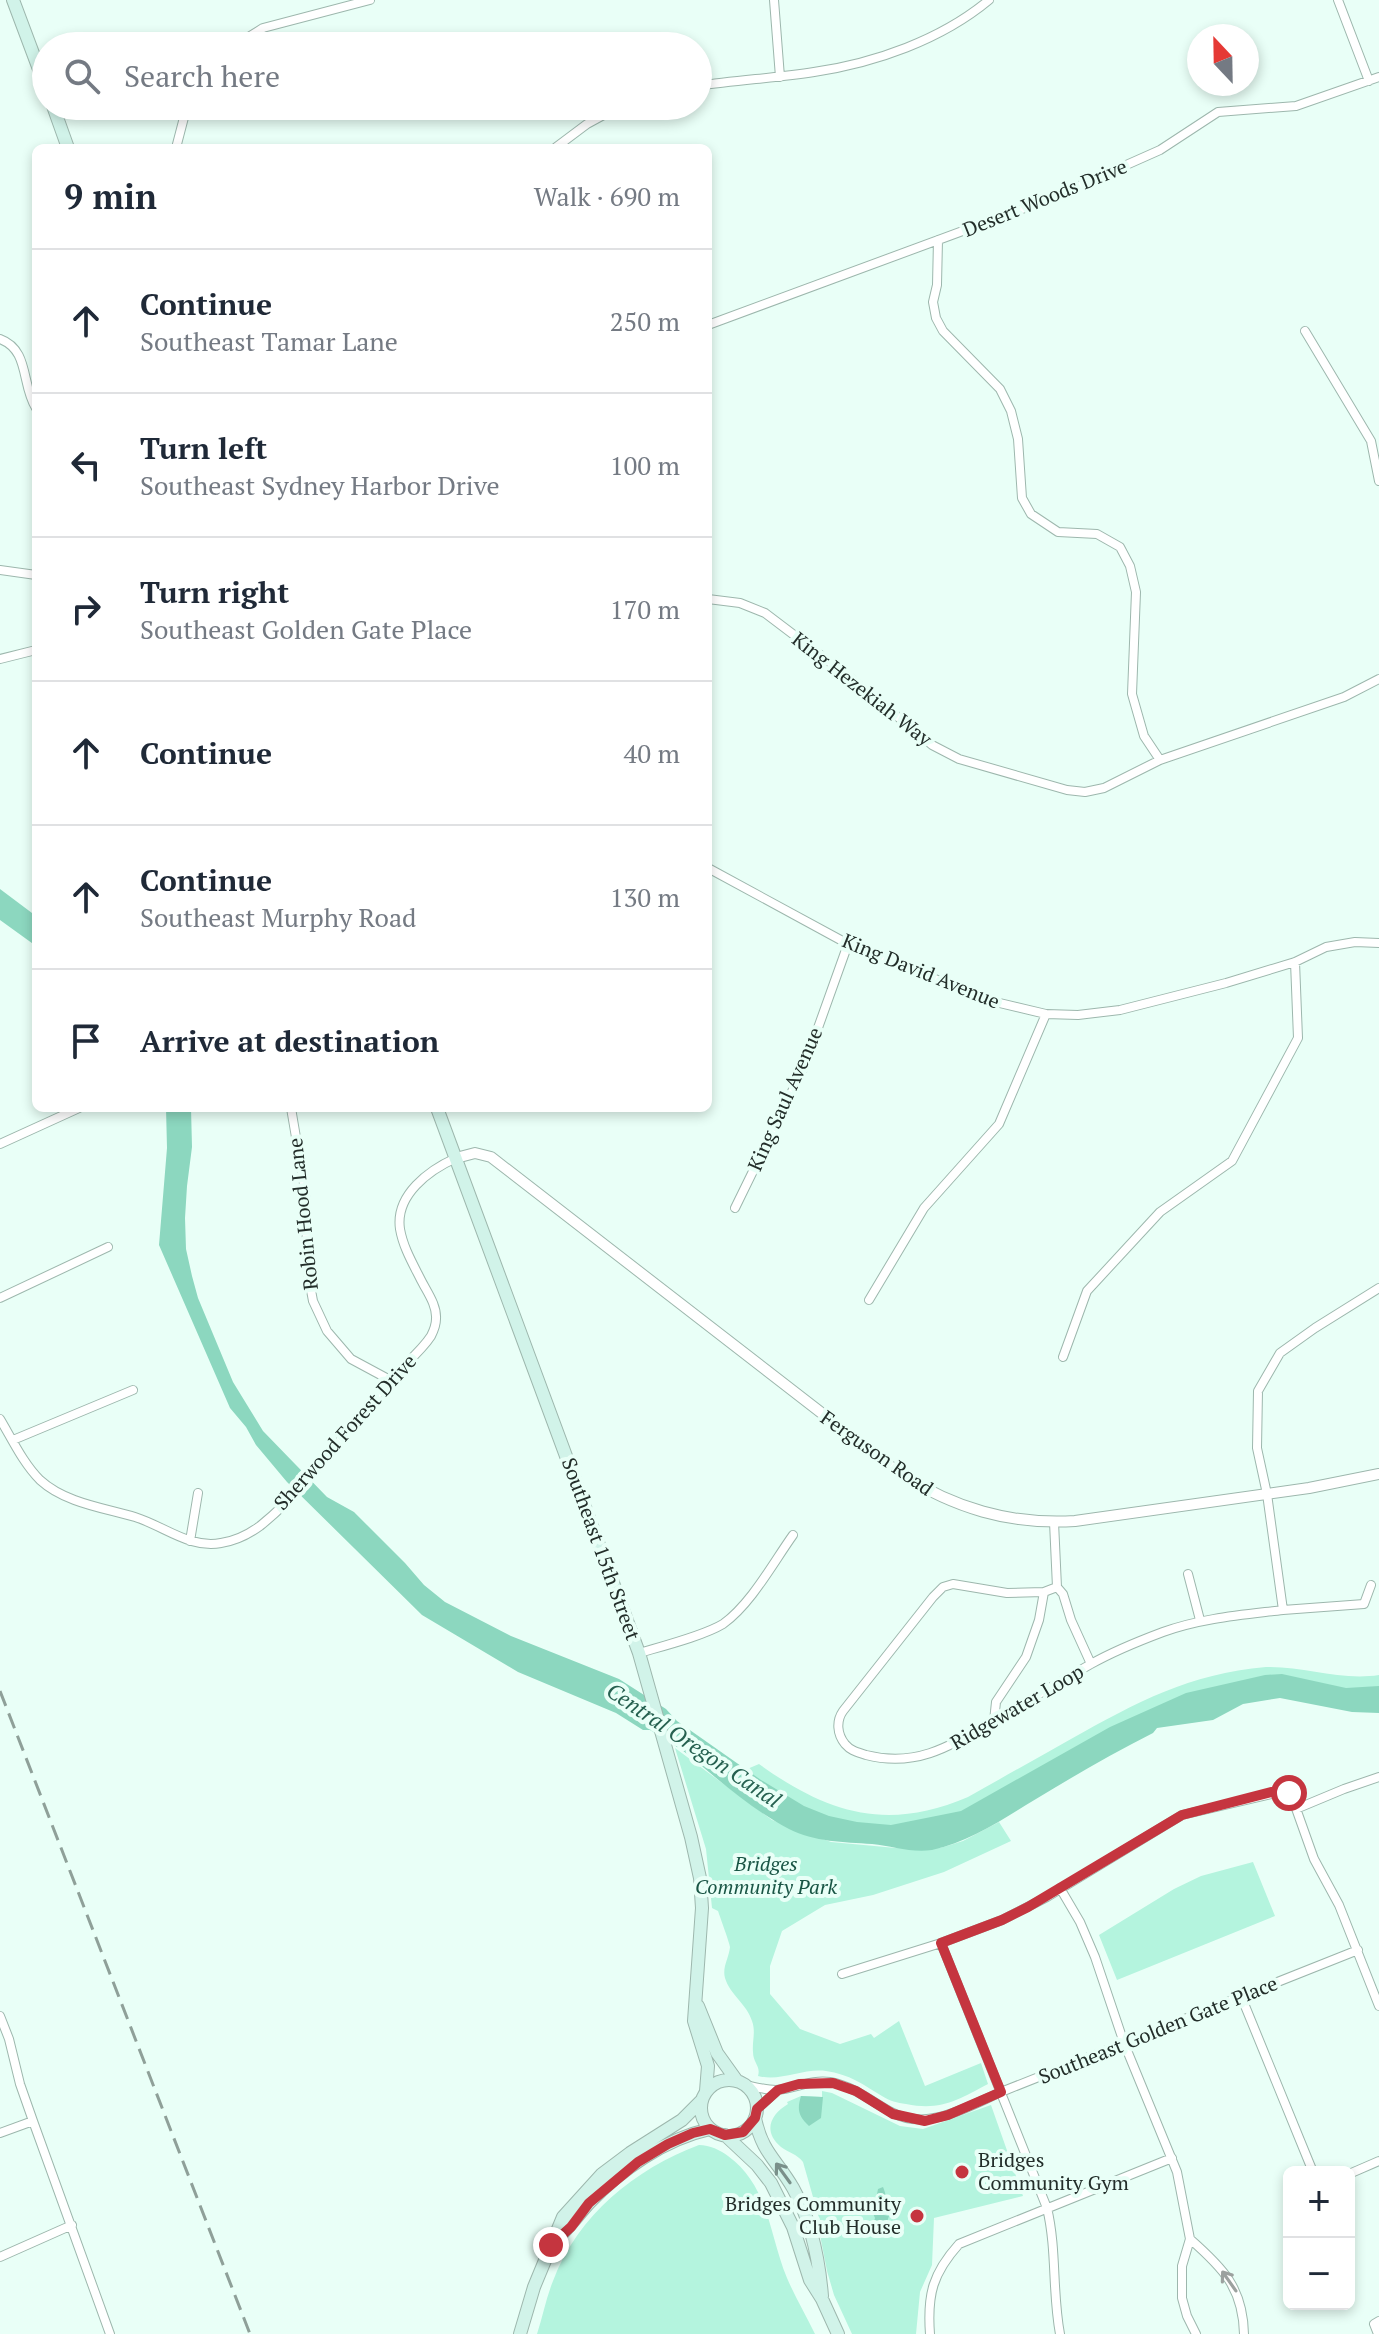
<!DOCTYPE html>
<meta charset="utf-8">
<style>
body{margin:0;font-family:"PT Serif",serif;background:#f6f6f7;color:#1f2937}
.controls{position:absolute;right:24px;bottom:24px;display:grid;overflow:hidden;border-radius:12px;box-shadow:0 4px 12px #0003}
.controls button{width:72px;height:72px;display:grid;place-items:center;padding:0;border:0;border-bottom:2px solid #e0e1e3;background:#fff;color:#1f2937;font:40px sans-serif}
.compass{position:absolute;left:1187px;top:24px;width:72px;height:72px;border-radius:50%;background:#fff;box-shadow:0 4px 12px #0003;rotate:338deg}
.stop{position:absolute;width:24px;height:24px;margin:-18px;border:6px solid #c5353f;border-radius:50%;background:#fff}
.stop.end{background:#c5353f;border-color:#fff;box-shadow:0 2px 8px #0008}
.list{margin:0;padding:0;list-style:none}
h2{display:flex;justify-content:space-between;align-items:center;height:104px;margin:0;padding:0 32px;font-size:34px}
h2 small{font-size:26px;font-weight:400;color:#747a83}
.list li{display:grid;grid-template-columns:52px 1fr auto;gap:24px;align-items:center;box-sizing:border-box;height:144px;padding:0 32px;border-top:2px solid #e0e1e3}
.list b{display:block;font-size:30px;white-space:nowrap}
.list p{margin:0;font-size:26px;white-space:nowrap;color:#747a83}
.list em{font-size:26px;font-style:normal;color:#747a83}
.icon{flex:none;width:44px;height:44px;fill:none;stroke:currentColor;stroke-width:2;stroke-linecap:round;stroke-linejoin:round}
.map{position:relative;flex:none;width:1379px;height:2334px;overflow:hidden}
.search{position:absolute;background:#fff;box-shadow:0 4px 12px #0003;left:32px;top:32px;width:680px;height:88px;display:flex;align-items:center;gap:20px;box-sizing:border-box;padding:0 28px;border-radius:44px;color:#747a83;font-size:30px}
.panel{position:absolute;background:#fff;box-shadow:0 4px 12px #0003;left:32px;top:144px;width:680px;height:968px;border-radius:12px}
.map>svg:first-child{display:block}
.green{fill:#b4f4de}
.water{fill:#8cd7bf}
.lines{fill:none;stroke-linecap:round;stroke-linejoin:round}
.minor-casing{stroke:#9db7ad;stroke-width:10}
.tertiary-casing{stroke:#9db7ad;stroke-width:12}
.secondary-casing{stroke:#9db7ad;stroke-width:14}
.minor{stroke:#fff;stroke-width:8}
.tertiary{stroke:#fff;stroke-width:10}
.secondary{stroke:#d1f3e9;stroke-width:12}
.rail{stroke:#8fa099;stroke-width:3;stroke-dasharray:16 8;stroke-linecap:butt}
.oneway{stroke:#7a908a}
.oneway2{stroke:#9ca19f}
.route{stroke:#c5353f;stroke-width:10}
.poi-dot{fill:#c5353f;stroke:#e9fff7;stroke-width:3}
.labels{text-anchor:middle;stroke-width:8;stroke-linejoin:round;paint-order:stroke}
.street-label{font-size:20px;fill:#232e2a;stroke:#e9fff7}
.park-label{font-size:20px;font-style:italic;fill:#195545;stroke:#e9fff7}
.poi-label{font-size:20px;fill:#232e2a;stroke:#e9fff7;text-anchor:start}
.water-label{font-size:22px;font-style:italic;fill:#266150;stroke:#e9fff7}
</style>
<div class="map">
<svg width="1379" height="2334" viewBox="0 0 1379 2334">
<rect width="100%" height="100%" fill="#e9fff7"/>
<!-- green -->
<path class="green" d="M1266 1667C1305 1666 1340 1681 1379 1675V1700L1295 1691 1205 1701 981 1817 850 1835 733 1775 759 1764C827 1813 887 1832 968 1797 1002 1778 1037 1758 1071 1739 1137 1702 1189 1674 1266 1667Z
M675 1748 772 1820 831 1842 896 1848H940L963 1841 999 1822 1011 1841 944 1872 873 1895 825 1905 782 1931 770 1966V1994L800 2029 840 2044 871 2034 874 2038 899 2021 925 2086 981 2063 988 2084C958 2100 941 2111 906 2104 897 2103 890 2101 882 2096 864 2085 849 2074 826 2071 803 2068 781 2082 758 2076 761 2066 753 2063 753 2052 752 2041 756 2032 752 2021 747 2004 730 1995 725 1978 722 1967 729 1958 730 1947 730 1944 720 1917 718 1911L712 1908 706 1849Z
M1253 1862 1275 1916 1117 1980 1099 1935 1174 1889 1201 1876Z
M822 2091 832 2093 900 2126 923 2129 991 2105 1023 2196 934 2218 932 2265 920 2292 916 2334H852L834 2295 827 2271 820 2235 819 2218 803 2162C797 2154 789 2153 781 2147 762 2131 771 2114 788 2104L787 2102 801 2096 822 2097Z
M699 2145C710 2145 720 2150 728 2156 769 2186 769 2234 787 2278 795 2297 806 2315 815 2334H537C543 2316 546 2298 553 2281 578 2215 635 2169 699 2145Z"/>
<!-- water -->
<path class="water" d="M0 889 36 916V946L0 920Z
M166 1108H191L192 1147 187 1186 185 1218 186 1249 192 1276 198 1298 233 1382 263 1431 327 1497 354 1512 405 1563 424 1585 445 1602 511 1636 619 1679 666 1709 677 1721 761 1780 804 1806 829 1816 857 1822 891 1825 961 1811 1110 1727 1186 1693 1265 1675 1282 1674 1346 1688 1379 1686V1713L1352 1712 1280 1698 1243 1704 1213 1720 1157 1728 1153 1733C1113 1753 1074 1776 1036 1799 1003 1819 970 1842 932 1850 911 1853 892 1846 872 1844 844 1842 814 1842 789 1829 753 1810 722 1783 691 1757 679 1747 664 1739 650 1730H643L616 1713 518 1672 422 1615 287 1482 256 1445 246 1427 230 1408 159 1245 167 1148Z
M801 2096 823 2097 821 2118 809 2126C798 2116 797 2109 801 2096Z
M883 2187C887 2196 886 2200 881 2208L884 2215 889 2216 887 2222 883 2224 881 2230 877 2232 872 2228 875 2218 870 2206 871 2202 876 2199 878 2189Z"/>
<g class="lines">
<!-- minor casing -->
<g class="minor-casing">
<path id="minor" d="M774 0 780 77
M1338 0 1369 81
M234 46 263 28 370 0
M698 86C737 80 776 78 814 72 875 63 941 40 989 0
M176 148 187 106
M555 148 587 124 620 106
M938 240 937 285 933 302 936 318 943 331 1000 389 1011 411 1018 439 1022 498 1031 514 1058 532 1097 534 1120 547 1130 566 1136 592 1132 694 1144 736 1160 760
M708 325 1052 198 1160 150 1218 112 1296 106 1379 77
M1305 331 1371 441 1379 481
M0 339C30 350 21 385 36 408
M0 570 36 575
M708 599 740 603 765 613 848 676 932 745 959 759 1067 790 1085 792 1104 788 1160 760 1344 697 1379 679
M0 659 36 650
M708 868 848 944 987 1000 1046 1014 1078 1015 1120 1010 1226 983 1295 962 1326 947 1355 942 1379 943
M291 1108 305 1190 308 1274 313 1301 327 1331 351 1359 390 1380
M0 1144 79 1108
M735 1208 804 1067 848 944
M0 1298 108 1247
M869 1300 924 1208 999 1124 1046 1014
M1063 1357 1087 1291 1160 1212 1232 1161 1298 1038 1295 962
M0 1419C12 1439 23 1463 40 1480 65 1503 104 1508 135 1517 164 1526 190 1549 221 1543 235 1541 249 1534 260 1526 311 1485 346 1430 389 1381 402 1366 420 1353 431 1336 433 1332 436 1324 436 1319 437 1305 427 1292 421 1280 413 1264 403 1247 400 1229 395 1195 429 1170 456 1158
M13 1440 133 1390
M1054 1522 1057 1587 1063 1594 1071 1620 1091 1664
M190 1541 198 1493
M1188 1574 1200 1620
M1057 1587 1044 1592 1007 1593 953 1584 943 1587 933 1597 843 1711C836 1721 837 1734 845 1744 851 1751 857 1752 866 1755 921 1769 956 1742 1001 1716 1031 1699 1061 1681 1091 1664 1114 1651 1139 1641 1163 1632 1202 1618 1242 1615 1283 1610L1267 1494 1257 1448 1258 1391 1280 1353 1315 1328 1379 1288
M1283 1610 1364 1604 1371 1585
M639 1653C663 1646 703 1636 723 1624 751 1604 773 1563 793 1535
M994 1721 996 1702 1026 1657 1039 1620 1044 1592
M1296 1809 1344 1789 1379 1777
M1060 1888 1080 1922 1095 1957 1124 2043 1177 2172 1190 2239 1182 2266V2298L1187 2316 1196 2334
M941 1943 1047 2208C1057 2250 1052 2292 1060 2334
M842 1974 941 1943 1002 1920 1047 1897 1182 1815 1280 1792 1289 1793 1293 1800 1314 1859 1339 1905 1379 2006
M1241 1996 1313 2172
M0 2016 9 2039 20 2084 33 2121 110 2334
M746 2085C755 2087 766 2090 776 2090 795 2089 811 2079 830 2082 853 2086 871 2101 891 2112 927 2132 967 2107 1001 2092L1358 1950
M757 2109 778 2090
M0 2133 33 2121
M1349 2174 1379 2161
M1190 2239C1223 2268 1243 2288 1244 2334
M0 2257 72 2225
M930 2334C927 2294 933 2273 959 2244L1172 2158
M1378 2334 1374 2324 1379 2321"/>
</g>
<!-- tertiary casing -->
<g class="tertiary-casing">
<path id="tertiary" d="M456 1158 475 1153 491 1157 899 1473C954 1508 1009 1525 1075 1521L1309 1488 1379 1474"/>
</g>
<!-- secondary casing -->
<g class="secondary-casing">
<path id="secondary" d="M13 0 46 88
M53 106 68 148
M437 1108 639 1653 691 1837 700 1878 702 1908 694 2021 708 2066 706 2091
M698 2006 717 2053 737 2081
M701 2108a28 28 0 1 1 56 0a28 28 0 1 1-56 0Z
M755 2118C762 2153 777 2160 793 2188 811 2220 819 2260 822 2296
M725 2135 757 2165 771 2183 793 2227 810 2280 822 2299 838 2334
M556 2240C569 2228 578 2215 589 2203 621 2169 665 2139 710 2129
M520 2334 534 2287 563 2217 602 2174 630 2153 682 2120 702 2100"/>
</g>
<!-- minor -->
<use href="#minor" class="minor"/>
<!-- tertiary -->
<use href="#tertiary" class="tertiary"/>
<!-- secondary -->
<use href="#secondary" class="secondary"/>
<!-- rail -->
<path class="rail" d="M0 1691 250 2334"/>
</g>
<!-- one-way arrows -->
<defs><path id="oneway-shaft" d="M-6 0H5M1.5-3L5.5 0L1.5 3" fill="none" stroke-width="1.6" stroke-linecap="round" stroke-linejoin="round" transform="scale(2)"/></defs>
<use class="oneway" href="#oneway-shaft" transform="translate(783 2173) rotate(-126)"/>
<use class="oneway2" href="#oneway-shaft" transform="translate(1229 2281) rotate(-125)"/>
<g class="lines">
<!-- route -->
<path class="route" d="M551 2245 571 2227 589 2203 638 2162 668 2144 693 2133 710 2129 725 2135 743 2132 755 2118 757 2109 778 2090 799 2084 833 2083 856 2091 893 2114 925 2121 948 2115 1001 2092 941 1943 1002 1920 1028 1907 1182 1815 1271 1792 1289 1793"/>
</g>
<!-- markers -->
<g class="poi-dot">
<circle cx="962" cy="2172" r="8"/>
<circle cx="917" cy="2216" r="8"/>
</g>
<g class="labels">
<!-- street labels -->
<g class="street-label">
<text transform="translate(1045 198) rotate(-22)" y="7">Desert Woods Drive</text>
<text transform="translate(862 689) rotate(38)" y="7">King Hezekiah Way</text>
<text transform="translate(921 971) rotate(22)" y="7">King David Avenue</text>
<text transform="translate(785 1099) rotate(-66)" y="7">King Saul Avenue</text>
<text transform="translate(303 1214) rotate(-96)" y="7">Robin Hood Lane</text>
<text transform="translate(345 1432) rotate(-48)" y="7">Sherwood Forest Drive</text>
<text transform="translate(877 1453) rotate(35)" y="7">Ferguson Road</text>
<text transform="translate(601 1549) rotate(70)" y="7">Southeast 15th Street</text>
<text transform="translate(1017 1707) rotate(-30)" y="7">Ridgewater Loop</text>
<text transform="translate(1158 2030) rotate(-22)" y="7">Southeast Golden Gate Place</text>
</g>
<!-- park labels -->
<g class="park-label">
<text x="766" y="1871">Bridges<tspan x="766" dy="23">Community Park</tspan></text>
</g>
<!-- poi labels -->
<g class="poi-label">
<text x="978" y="2167">Bridges<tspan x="978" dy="23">Community Gym</tspan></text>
<text x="901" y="2211" text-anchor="end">Bridges Community<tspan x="901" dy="23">Club House</tspan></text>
</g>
<!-- water labels -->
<g class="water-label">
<text transform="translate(694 1745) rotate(34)" y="8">Central Oregon Canal</text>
</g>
</g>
</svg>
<div class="controls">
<button>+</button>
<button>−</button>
</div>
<svg class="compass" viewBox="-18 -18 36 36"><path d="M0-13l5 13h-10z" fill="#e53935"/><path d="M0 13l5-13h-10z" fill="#747a83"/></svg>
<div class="stop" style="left:1289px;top:1793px"></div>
<div class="stop end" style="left:551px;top:2245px"></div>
<div class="search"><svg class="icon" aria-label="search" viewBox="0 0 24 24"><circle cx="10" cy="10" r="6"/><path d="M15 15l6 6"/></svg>Search here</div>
<section class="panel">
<h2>9 min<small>Walk · 690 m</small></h2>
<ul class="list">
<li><svg class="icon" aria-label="ahead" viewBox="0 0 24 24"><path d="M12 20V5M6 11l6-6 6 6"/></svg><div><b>Continue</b><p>Southeast Tamar Lane</p></div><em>250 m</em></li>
<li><svg class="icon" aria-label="left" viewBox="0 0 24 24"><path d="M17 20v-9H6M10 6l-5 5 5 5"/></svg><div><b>Turn left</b><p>Southeast Sydney Harbor Drive</p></div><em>100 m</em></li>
<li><svg class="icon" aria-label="right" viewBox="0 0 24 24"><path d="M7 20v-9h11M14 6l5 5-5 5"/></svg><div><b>Turn right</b><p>Southeast Golden Gate Place</p></div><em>170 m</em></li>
<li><svg class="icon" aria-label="ahead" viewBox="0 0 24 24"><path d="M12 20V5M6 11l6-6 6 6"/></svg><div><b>Continue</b></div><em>40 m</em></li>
<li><svg class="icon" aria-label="ahead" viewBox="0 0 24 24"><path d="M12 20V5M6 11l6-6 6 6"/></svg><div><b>Continue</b><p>Southeast Murphy Road</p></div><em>130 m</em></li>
<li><svg class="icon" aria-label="arrive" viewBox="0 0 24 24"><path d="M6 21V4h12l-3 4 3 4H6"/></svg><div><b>Arrive at destination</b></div></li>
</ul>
</section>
</div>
